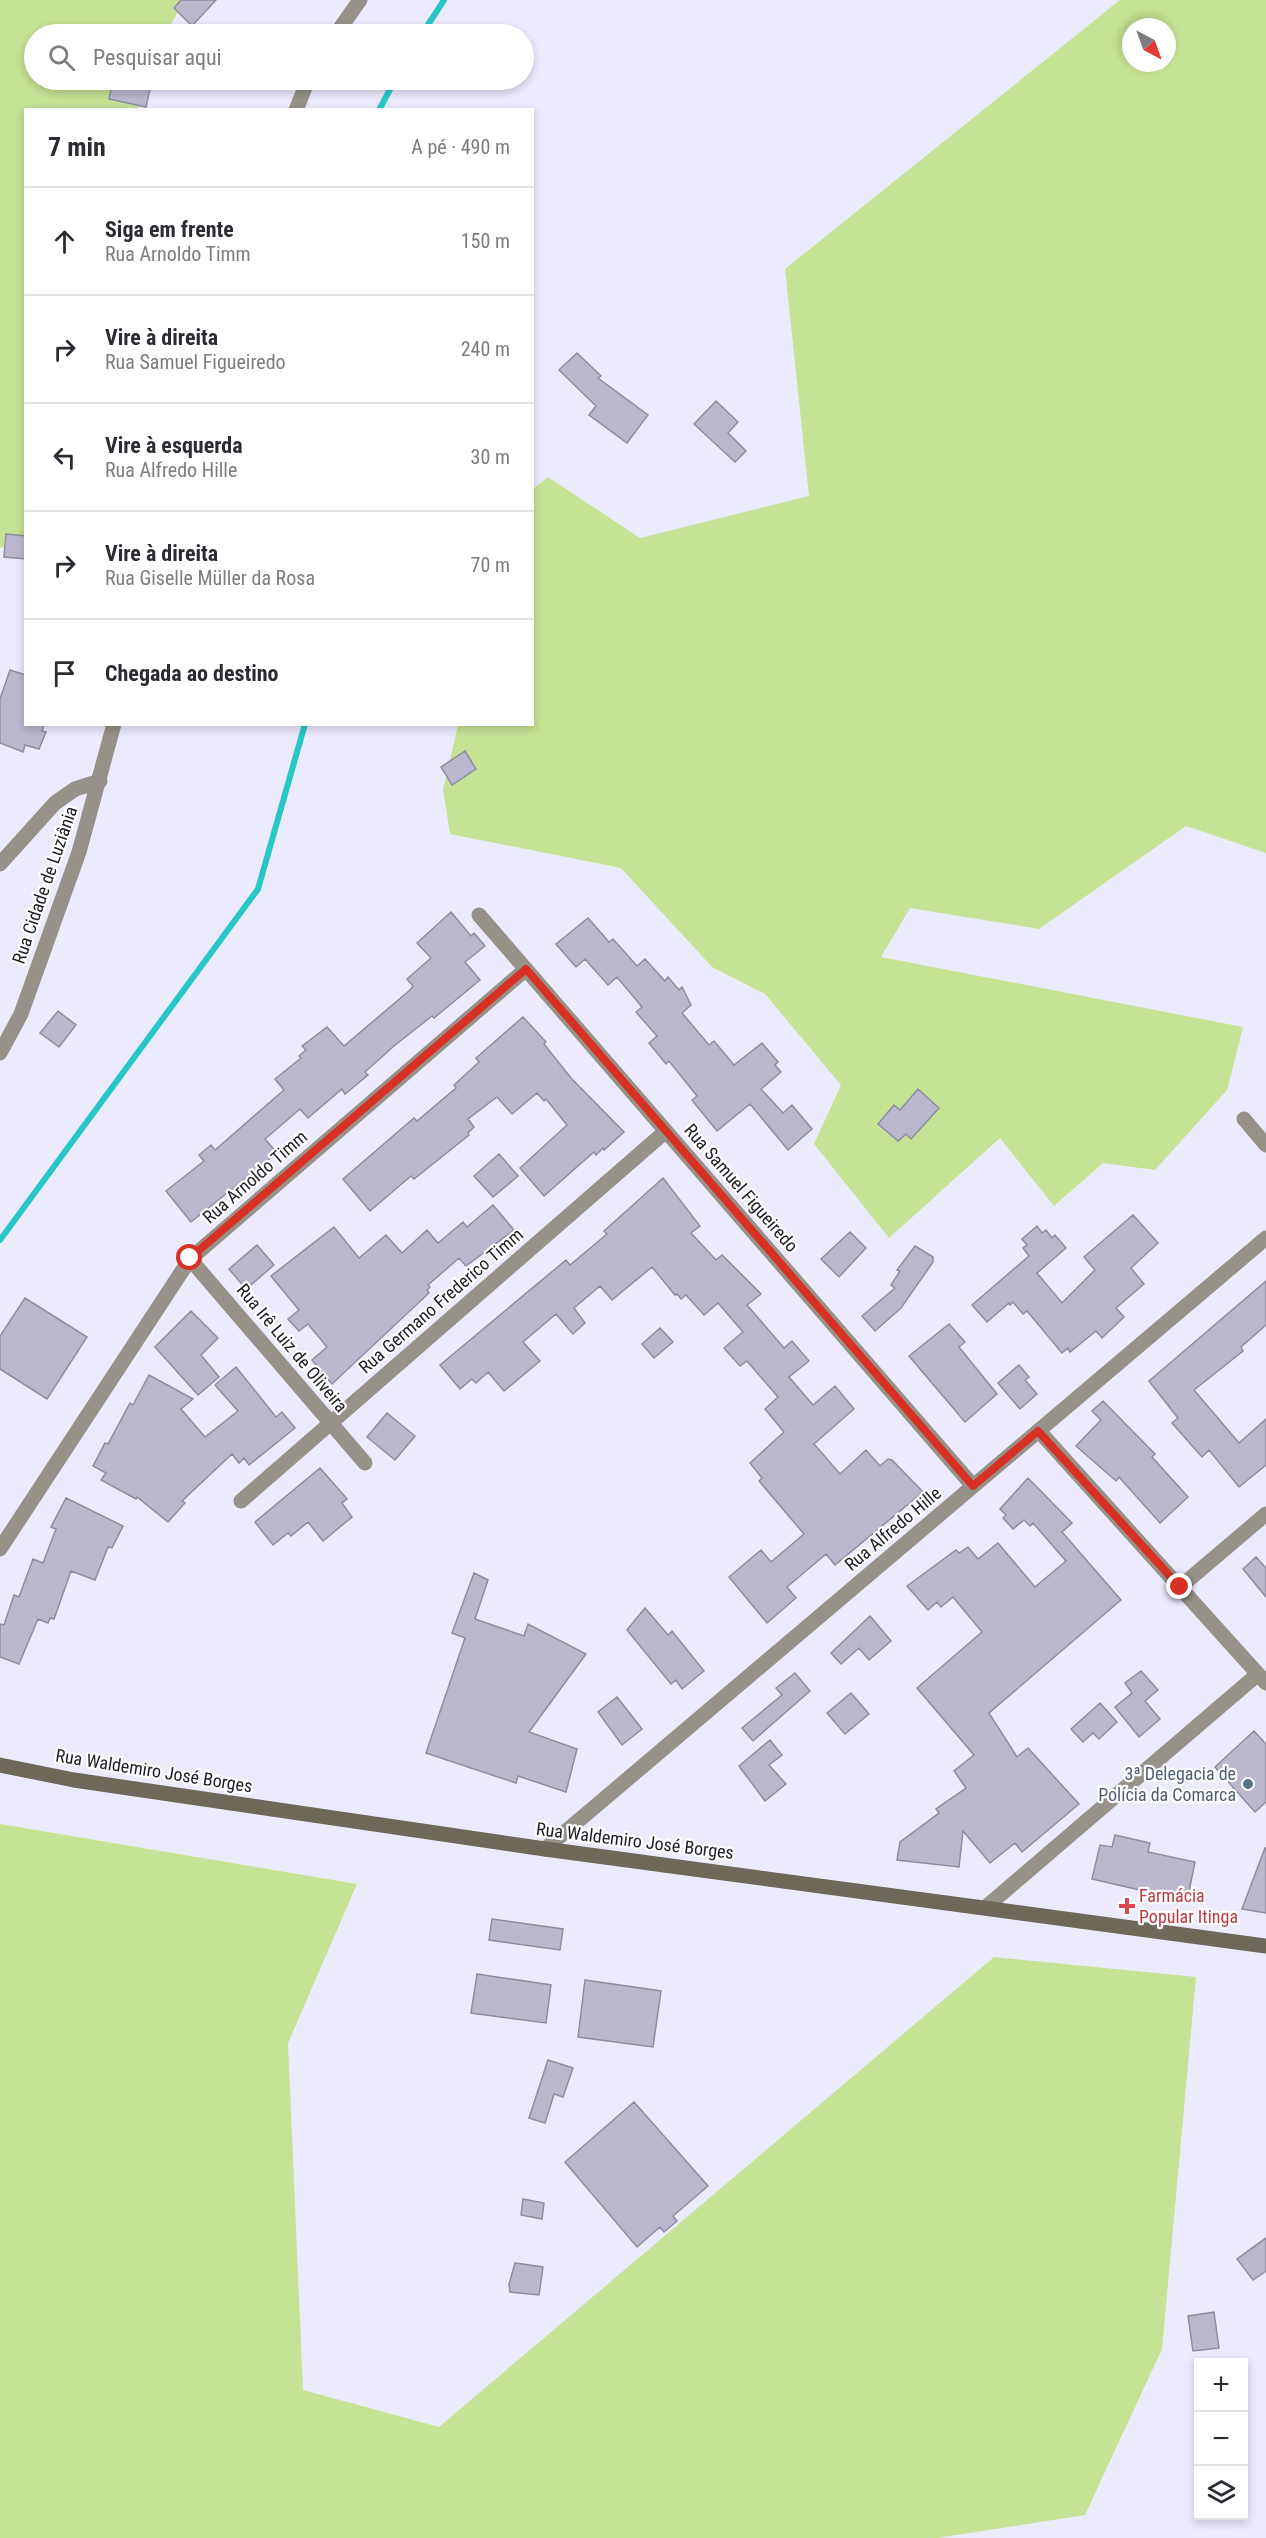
<!DOCTYPE html>
<html lang="pt">
<meta charset="utf-8">
<style>
body{margin:0;font-family:"Roboto Condensed",sans-serif;background:#f2f2f3;color:#2b2b33}
.controls{position:absolute;right:18px;bottom:18px;display:grid;overflow:hidden;border-radius:0px;box-shadow:0 3px 9px #0003}
.controls button{width:54px;height:54px;display:grid;place-items:center;padding:0;border:0;border-bottom:2px solid #e1e1e2;background:#fff;color:#2b2b33;font:30px sans-serif}
.compass{position:absolute;left:1122px;top:18px;width:54px;height:54px;border-radius:50%;background:#fff;box-shadow:0 3px 9px #0003;rotate:139deg}
.stop{position:absolute;width:18px;height:18px;margin:-14px;border:4px solid #d93025;border-radius:50%;background:#fff}
.stop.end{background:#d93025;border-color:#fff;box-shadow:0 2px 6px #0008}
.list{margin:0;padding:0;list-style:none}
h2{display:flex;justify-content:space-between;align-items:center;height:78px;margin:0;padding:0 24px;font-size:26px}
h2 small{font-size:20px;font-weight:400;color:#7c7c81}
.list li{display:grid;grid-template-columns:39px 1fr auto;gap:18px;align-items:center;box-sizing:border-box;height:108px;padding:0 24px;border-top:2px solid #e1e1e2}
.list b{display:block;font-size:22px;white-space:nowrap}
.list p{margin:0;font-size:20px;white-space:nowrap;color:#7c7c81}
.list em{font-size:20px;font-style:normal;color:#7c7c81}
.icon{flex:none;width:33px;height:33px;fill:none;stroke:currentColor;stroke-width:2;stroke-linecap:round;stroke-linejoin:round}
.map{position:relative;flex:none;width:1266px;height:2538px;overflow:hidden}
.search{position:absolute;background:#fff;box-shadow:0 3px 9px #0003;left:24px;top:24px;width:510px;height:66px;display:flex;align-items:center;gap:15px;box-sizing:border-box;padding:0 21px;border-radius:33px;color:#7c7c81;font-size:22px}
.panel{position:absolute;background:#fff;box-shadow:0 3px 9px #0003;left:24px;top:108px;width:510px;height:618px;border-radius:0px}
.map>svg:first-child{display:block}
.green{fill:#c6e294;fill-rule:evenodd}
.lines{fill:none;stroke-linecap:round;stroke-linejoin:round}
.stream{stroke:#27c7c8;stroke-width:6}
.building{fill:#bab7ce;stroke:#8f8ca2;stroke-width:1.5}
.street{stroke:#969289;stroke-width:15}
.secondary{stroke:#6d685a;stroke-width:15}
.route{stroke:#d93025;stroke-width:8}
.service-dot{fill:#5c6f8a;stroke:#fff;stroke-width:2}
.health-dot{fill:#e0444e;stroke:#fff;stroke-width:2}
.labels{text-anchor:middle;stroke-width:4.5;stroke-linejoin:round;paint-order:stroke}
.street-label{font-size:18px;fill:#1d1b24;stroke:#fff}
.service-label{font-size:18px;fill:#4e5e75;stroke:#fff;text-anchor:end}
.health-label{font-size:18px;fill:#be3a42;stroke:#fff;text-anchor:start}
</style>
<div class="map">
<svg width="1266" height="2538" viewBox="0 0 1266 2538">
<rect width="100%" height="100%" fill="#eceafd"/>
<!-- green -->
<path class="green" d="M0 0H185L165 34H34V80H147L138 109 26 110 25 542 0 548Z
M1120 0H1266V853L1186 826 1039 929 910 908 881 957 1243 1027 1227 1090 1155 1170 1103 1163 1054 1206 1000 1138 889 1238 814 1144 841 1085 765 994 712 967 621 868 450 834 443 790 458 725 532 724 533 489 548 477 640 538 809 496 785 269ZM1131 27H1167V63H1131Z
M0 1824 357 1884 288 2043 303 2390 439 2427 994 1957 1196 1977 1162 2349 1085 2515 937 2538H0Z"/>
<g class="lines">
<!-- stream -->
<path class="stream" d="M422 34 444 0
M379 110 395 80
M0 1240 258 889 305 724"/>
</g>
<!-- building -->
<path class="building" d="M181 0H216L192 26 174 8Z
M113 80H152L146 107 109 99Z
M577 353 601 376 598 378 648 415 627 443 589 415 596 406 559 370Z
M716 401 738 422 728 433 746 451 735 462 694 424Z
M6 534 26 536V559L4 557Z
M10 670 26 675V724H44L42 731 46 732 39 749 25 745 23 752 0 743V699Z
M465 751 476 769 452 785 441 767Z
M451 912 471 936 474 933 485 946 465 962 480 980 434 1018 432 1016 394 1046 365 1072 368 1075 345 1094 342 1089 308 1118 300 1109 265 1139 277 1153 191 1222 166 1191 204 1161 199 1155 211 1145 215 1150 284 1090 275 1079 301 1058 299 1056 306 1050 302 1046 327 1027 344 1046 410 990 413 986 407 979 431 958 417 943Z
M588 918 609 942 613 939 637 966 645 959 665 981 668 977 679 990 682 987 691 1005 682 1013 709 1045 714 1041 734 1065 762 1043 778 1062 775 1065 781 1072 761 1089 783 1113 792 1105 812 1129 788 1150 750 1104 717 1131 692 1100 697 1096 669 1061 666 1064 649 1043 657 1036 636 1012 642 1007 617 977 608 985 585 959 576 967 556 944Z
M58 1011 76 1025 59 1047 40 1033Z
M523 1017 546 1042 544 1044 571 1078 624 1132 604 1150 603 1148 596 1155 594 1152 544 1196 520 1168 567 1125 546 1099 544 1101 537 1093 512 1114 497 1097 468 1119 474 1127 468 1133 469 1135 414 1179 411 1176 370 1211 343 1179 414 1118 417 1121 456 1088 454 1085 479 1062 476 1058Z
M918 1089 939 1108 911 1139 906 1134 898 1141 878 1124 894 1105 900 1110Z
M499 1154 518 1176 493 1197 474 1176Z
M663 1178 700 1226 691 1233 716 1260 722 1255 761 1294 747 1305 784 1348 792 1341 809 1361 789 1377 813 1405 835 1386 854 1409 814 1444 840 1474 866 1450 880 1466 888 1459 892 1460 923 1492 835 1565 826 1554 787 1587 796 1598 767 1623 729 1577 761 1550 771 1562 804 1534 759 1481 762 1478 750 1463 784 1432 765 1409 778 1397 747 1361 740 1366 724 1348 743 1332 718 1303 704 1315 686 1295 681 1299 677 1294 675 1295 652 1267 612 1300 600 1286 574 1308 585 1323 573 1334 556 1314 523 1342 540 1361 504 1391 488 1372 476 1383 472 1379 460 1389 440 1365 566 1260 570 1265 607 1234 604 1231Z
M493 1205 514 1230 466 1266 459 1258 428 1285 430 1287 427 1290 429 1293 332 1384 312 1360 327 1347 308 1324 299 1331 288 1319 299 1310 271 1276 334 1227 359 1258 386 1235 402 1253 427 1230 438 1243 463 1222 467 1227Z
M1133 1215 1158 1243 1131 1268 1144 1284 1116 1308 1124 1317 1102 1338 1096 1331 1070 1352 1068 1348 1062 1353 1027 1311 1023 1314 1013 1302 1010 1305 1009 1303 987 1322 972 1305 1029 1256 1023 1248 1027 1245 1022 1239 1037 1226 1042 1233 1046 1230 1052 1238 1055 1235 1066 1248 1037 1273 1062 1303 1095 1270 1084 1257Z
M850 1232 866 1248 839 1277 821 1259Z
M257 1245 274 1265 246 1289 229 1269Z
M915 1246 933 1257V1262L901 1308 875 1331 862 1316 895 1288 891 1285 900 1271 897 1270Z
M1266 1281V1325L1241 1347 1243 1351 1194 1390 1239 1443 1266 1419V1465L1239 1487 1209 1450 1202 1457 1172 1423 1178 1418 1149 1381Z
M25 1298 87 1337 47 1399 0 1369V1336Z
M191 1311 218 1338 201 1355 219 1377 198 1395 155 1347Z
M949 1324 965 1342 959 1347 997 1394 965 1422 909 1356Z
M660 1328 673 1342 654 1358 642 1344Z
M1019 1365 1029 1377 1025 1380 1037 1394 1020 1409 998 1383Z
M236 1367 276 1417 282 1412 295 1428 249 1465 244 1458 239 1463 232 1454 182 1501 185 1503 168 1522 137 1497 136 1499 101 1480 106 1473 93 1466 105 1443 108 1444 130 1403 133 1405 149 1375 193 1399 181 1409 205 1437 238 1411 215 1385Z
M1103 1401 1155 1454 1152 1457 1188 1497 1160 1523 1119 1477 1116 1481 1076 1446 1101 1420 1092 1411Z
M387 1413 415 1436 395 1460 367 1437Z
M320 1468 347 1499 342 1503 352 1517 323 1541 308 1522 291 1536 288 1533 273 1545 255 1522Z
M1028 1478 1072 1523 1062 1532 1121 1600 989 1713 1017 1757 1028 1748 1079 1804 1022 1852 1015 1843 990 1863 963 1831 959 1867 897 1860 900 1842 939 1813 936 1809 966 1788 954 1771 974 1755 917 1688 982 1632 953 1597 941 1607 937 1602 928 1610 907 1586 956 1550 959 1553 968 1547 978 1559 998 1543 1035 1587 1066 1561 1033 1523 1030 1526 1024 1520 1013 1529 1003 1518 1006 1515 1000 1509Z
M66 1498 123 1526 112 1548 108 1547 95 1580 71 1571 54 1619 50 1618 48 1623 38 1619 19 1664 0 1657V1624L4 1625 14 1595 19 1597 33 1559 43 1563 56 1529 51 1527Z
M1256 1557 1266 1568V1597L1243 1569Z
M474 1573 488 1580 475 1619 524 1636 528 1624 586 1654 529 1732 577 1749 566 1792 518 1776 516 1783 426 1753 465 1638 452 1633Z
M645 1608 668 1635 672 1631 704 1671 682 1689 676 1680 671 1684 627 1630Z
M870 1616 891 1641 869 1660 859 1648 841 1664 831 1653Z
M1141 1671 1158 1690 1145 1701 1160 1719 1139 1737 1115 1707 1132 1693 1125 1683Z
M795 1673 810 1691 753 1741 742 1728 782 1695 776 1688Z
M851 1693 869 1714 845 1734 827 1713Z
M617 1697 642 1729 622 1745 598 1712Z
M1100 1703 1117 1722 1099 1739 1093 1733 1083 1742 1071 1729Z
M1254 1731 1266 1744V1802L1255 1812 1215 1767Z
M770 1740 782 1755 769 1765 786 1784 765 1801 739 1766Z
M1115 1835 1150 1843 1148 1852 1195 1862 1187 1901 1092 1879 1100 1845 1112 1847Z
M1265 1848H1266V1913L1242 1909Z
M492 1919 563 1929 560 1950 489 1940Z
M477 1974 551 1985 546 2023 471 2013Z
M585 1980 661 1991 653 2047 578 2037Z
M548 2060 573 2068 563 2097 554 2094 545 2123 529 2118Z
M634 2102 708 2186 673 2216 677 2221 664 2232 660 2227 637 2247 565 2162Z
M523 2199 544 2203 542 2219 521 2215Z
M1266 2238V2271L1253 2280 1237 2259Z
M515 2263 543 2267 539 2295 510 2292 509 2284Z
M1214 2312 1219 2348 1193 2351 1188 2316Z"/>
<g class="lines">
<!-- street -->
<path class="street" d="M336 34 360 0
M296 110 308 80
M0 864 55 803 75 789 100 781
M479 915 973 1486
M0 1053 21 1014 79 852 114 724
M1244 1119 1266 1145
M190 1259 365 1463
M1039 1431 1266 1683
M241 1501 666 1131
M0 1549 190 1259 526 969
M1180 1587 1266 1514
M545 1849 1266 1238
M986 1907 1258 1674"/>
<!-- secondary -->
<path class="secondary" d="M0 1765 74 1780 545 1849 1266 1946"/>
</g>
<g class="lines">
<!-- route -->
<path class="route" d="M190 1258 526 969 973 1486 1038 1431 1180 1587"/>
</g>
<!-- markers -->
<circle class="service-dot" cx="1248" cy="1784" r="6"/>
<path class="health-dot" d="M1124 1897h6v6h6v6h-6v6h-6v-6h-6v-6h6z"/>
<g class="labels">
<!-- street labels -->
<g class="street-label">
<text transform="translate(45 885) rotate(-71)" y="6">Rua Cidade de Luziânia</text>
<text transform="translate(255 1177) rotate(-41)" y="6">Rua Arnoldo Timm</text>
<text transform="translate(741 1188) rotate(49)" y="6">Rua Samuel Figueiredo</text>
<text transform="translate(441 1301) rotate(-41)" y="6">Rua Germano Frederico Timm</text>
<text transform="translate(292 1348) rotate(50)" y="6">Rua Irê Luiz de Oliveira</text>
<text transform="translate(893 1529) rotate(-40)" y="6">Rua Alfredo Hille</text>
<text transform="translate(154 1771) rotate(9)" y="6">Rua Waldemiro José Borges</text>
<text transform="translate(635 1841) rotate(7)" y="6">Rua Waldemiro José Borges</text>
</g>
<!-- service labels -->
<g class="service-label">
<text x="1236" y="1780">3ª Delegacia de<tspan x="1236" dy="21">Polícia da Comarca</tspan></text>
</g>
<!-- health labels -->
<g class="health-label">
<text x="1139" y="1902">Farmácia<tspan x="1139" dy="21">Popular Itinga</tspan></text>
</g>
</g>
</svg>
<div class="controls">
<button>+</button>
<button>−</button>
<button><svg class="icon" aria-label="layers" viewBox="0 0 24 24"><path d="M12 4l9 5-9 5-9-5zM3 14l9 5 9-5"/></svg></button>
</div>
<svg class="compass" viewBox="-18 -18 36 36"><path d="M0-13l5 13h-10z" fill="#e53935"/><path d="M0 13l5-13h-10z" fill="#7c7c81"/></svg>
<div class="stop" style="left:190px;top:1258px"></div>
<div class="stop end" style="left:1180px;top:1587px"></div>
<div class="search"><svg class="icon" aria-label="search" viewBox="0 0 24 24"><circle cx="10" cy="10" r="6"/><path d="M15 15l6 6"/></svg>Pesquisar aqui</div>
<section class="panel">
<h2>7 min<small>A pé · 490 m</small></h2>
<ul class="list">
<li><svg class="icon" aria-label="ahead" viewBox="0 0 24 24"><path d="M12 20V5M6 11l6-6 6 6"/></svg><div><b>Siga em frente</b><p>Rua Arnoldo Timm</p></div><em>150 m</em></li>
<li><svg class="icon" aria-label="right" viewBox="0 0 24 24"><path d="M7 20v-9h11M14 6l5 5-5 5"/></svg><div><b>Vire à direita</b><p>Rua Samuel Figueiredo</p></div><em>240 m</em></li>
<li><svg class="icon" aria-label="left" viewBox="0 0 24 24"><path d="M17 20v-9H6M10 6l-5 5 5 5"/></svg><div><b>Vire à esquerda</b><p>Rua Alfredo Hille</p></div><em>30 m</em></li>
<li><svg class="icon" aria-label="right" viewBox="0 0 24 24"><path d="M7 20v-9h11M14 6l5 5-5 5"/></svg><div><b>Vire à direita</b><p>Rua Giselle Müller da Rosa</p></div><em>70 m</em></li>
<li><svg class="icon" aria-label="arrive" viewBox="0 0 24 24"><path d="M6 21V4h12l-3 4 3 4H6"/></svg><div><b>Chegada ao destino</b></div></li>
</ul>
</section>
</div>
